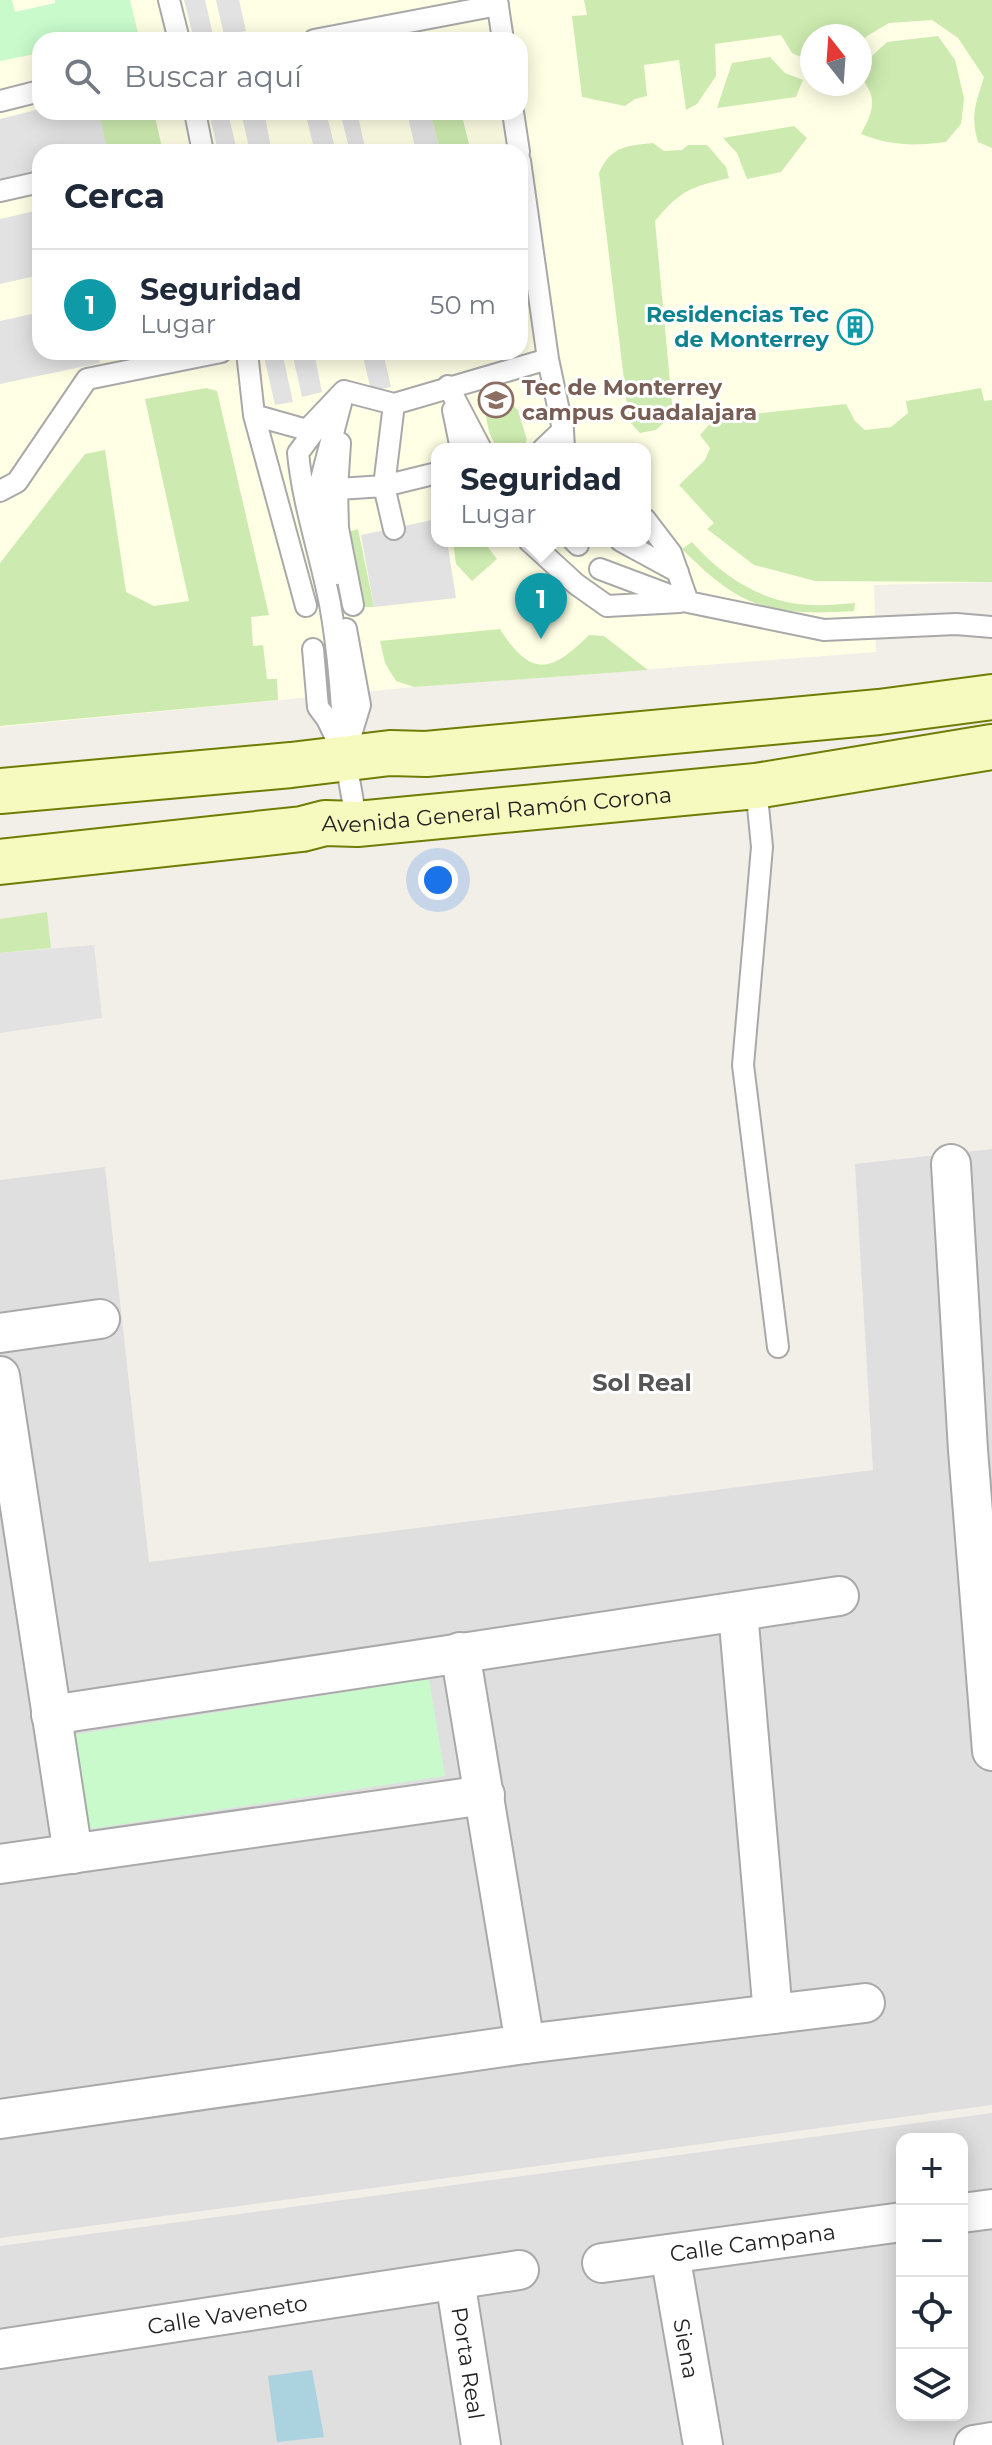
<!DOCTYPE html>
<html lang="es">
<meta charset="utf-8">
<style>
body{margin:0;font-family:Montserrat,sans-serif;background:#f6f6f7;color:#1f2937}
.controls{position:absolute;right:24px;bottom:24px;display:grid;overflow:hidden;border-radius:16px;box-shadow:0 4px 20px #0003}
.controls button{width:72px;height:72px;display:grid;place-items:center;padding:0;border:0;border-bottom:2px solid #e0e1e3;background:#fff;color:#1f2937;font:40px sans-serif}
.compass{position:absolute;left:800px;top:24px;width:72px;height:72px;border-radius:50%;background:#fff;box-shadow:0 4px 20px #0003;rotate:343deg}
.you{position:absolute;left:438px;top:880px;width:28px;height:28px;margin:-20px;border:6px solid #fff;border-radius:50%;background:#1a73e8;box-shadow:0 0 0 12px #1a73e833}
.badge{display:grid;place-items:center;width:52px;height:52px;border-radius:50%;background:#0f766e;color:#fff;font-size:26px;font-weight:700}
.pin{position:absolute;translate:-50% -66px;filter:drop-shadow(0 2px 4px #0008)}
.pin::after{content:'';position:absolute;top:42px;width:28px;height:24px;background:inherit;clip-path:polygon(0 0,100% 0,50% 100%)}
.popup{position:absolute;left:431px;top:443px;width:220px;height:104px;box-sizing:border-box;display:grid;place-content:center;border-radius:16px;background:#fff;filter:drop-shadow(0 2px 6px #0005);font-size:26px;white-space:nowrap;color:#747a83}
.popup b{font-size:30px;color:#1f2937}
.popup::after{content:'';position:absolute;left:50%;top:100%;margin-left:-16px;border:16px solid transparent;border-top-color:#fff}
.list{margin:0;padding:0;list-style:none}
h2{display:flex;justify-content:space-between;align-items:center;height:104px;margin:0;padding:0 32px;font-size:34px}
h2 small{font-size:26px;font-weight:400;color:#747a83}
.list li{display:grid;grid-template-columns:52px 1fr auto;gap:24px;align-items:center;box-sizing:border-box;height:112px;padding:0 32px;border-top:2px solid #e0e1e3}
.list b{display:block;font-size:30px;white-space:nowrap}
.list p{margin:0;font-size:26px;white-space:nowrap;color:#747a83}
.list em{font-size:26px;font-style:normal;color:#747a83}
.icon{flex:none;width:44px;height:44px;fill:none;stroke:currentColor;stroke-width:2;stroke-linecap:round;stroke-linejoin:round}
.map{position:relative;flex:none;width:992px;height:2445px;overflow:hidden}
.search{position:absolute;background:#fff;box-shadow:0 4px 20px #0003;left:32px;top:32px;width:496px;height:88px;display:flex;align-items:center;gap:20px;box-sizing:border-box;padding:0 28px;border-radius:24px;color:#747a83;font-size:30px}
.panel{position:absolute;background:#fff;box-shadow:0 4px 20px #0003;left:32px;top:144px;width:496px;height:216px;border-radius:24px}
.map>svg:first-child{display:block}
.residential{fill:#e0dfdf;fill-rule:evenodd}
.education{fill:#ffffe5;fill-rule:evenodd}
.grass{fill:#cdebb0}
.park{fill:#c8facc}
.parking{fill:#e2e2e2}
.water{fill:#aad3df}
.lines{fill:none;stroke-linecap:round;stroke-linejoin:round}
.service-casing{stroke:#a9a9a9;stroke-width:24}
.minor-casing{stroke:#a9a9a9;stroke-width:42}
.secondary-casing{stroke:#707d05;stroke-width:48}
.service{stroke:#fff;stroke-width:20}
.minor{stroke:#fff;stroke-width:38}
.secondary{stroke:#f7fabf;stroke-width:44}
.labels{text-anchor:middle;stroke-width:6;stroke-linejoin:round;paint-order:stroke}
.culture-label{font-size:22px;font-weight:bold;fill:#0d838f;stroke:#fff;text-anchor:end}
.education-label{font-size:22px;font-weight:bold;fill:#785e54;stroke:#fff;text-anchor:start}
.street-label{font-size:22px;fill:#222;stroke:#fff}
.neighbourhood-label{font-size:24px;font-weight:bold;fill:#555;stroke:#fff}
</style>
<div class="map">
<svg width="992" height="2445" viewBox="0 0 992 2445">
<rect width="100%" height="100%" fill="#f2efe9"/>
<!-- residential -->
<path class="residential" d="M992 1149V2105L0 2238V1180L105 1167 149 1562 873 1470 855 1164Z
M992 2113V2445H0V2246ZM902 2139H962V2415H902Z"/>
<!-- education -->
<path class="education" d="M0 0H992V582L874 585 876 652 414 687 0 727ZM812 36H860V84H812ZM40 40H520V112H40ZM40 152H520V352H40ZM437 449H645V541H437Z"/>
<!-- grass -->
<path class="grass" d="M584 0H992V148L978 142C970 115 976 103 984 77L958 38 932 20 889 23 867 36 860 44V36H812V62L792 53 781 35 715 44 716 76 697 104 686 110 679 60 644 65 647 96 635 99 625 106 582 97 572 16 587 15Z
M938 36 955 60 964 98 961 124 946 142C913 146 892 146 861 134 868 120 877 106 869 90 864 78 860 82 860 67L887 42Z
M770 57 785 73 803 80 796 97 717 108 732 63Z
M99 112H154L163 152H107Z
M430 112H461L471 152H440Z
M794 126 807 138 781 172 747 179 737 153 723 138Z
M653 143 664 151 682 150 688 145H707L726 167 729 178C690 187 681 190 655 221L673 414 656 430 640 433 629 421 599 173C611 146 626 146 653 143Z
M206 388 217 391 269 615 251 617 253 646 263 645 267 679H277L278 700 0 726V563L85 454 105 450 126 592 154 606 189 601 145 399Z
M981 388 984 401 992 400V582L815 581 754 565 707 529 714 523 679 485 705 460 710 448 700 435 715 418 846 404 855 421 865 430 891 427 908 413 906 401Z
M512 404 518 410 527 440 523 448 504 449 495 445 489 432 485 412Z
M358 529 374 607H361L349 532Z
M453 541H483L497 559 472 581 456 564Z
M692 542C723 577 762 603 811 605 825 606 840 604 855 603L854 611C820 613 783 615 750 601 724 590 701 568 682 549Z
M500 629C531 678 551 673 589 635L604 636 648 670 414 687 396 681 385 663 380 641Z
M47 912 51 948 0 953V919Z"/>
<!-- park -->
<path class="park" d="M0 0H12L15 12 55 3V0H130L138 33 104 40H40V53L0 61Z
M429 1679 445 1776 83 1830 72 1735Z"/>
<!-- parking -->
<path class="parking" d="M184 0H205L214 39 194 40Z
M216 0H239L246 31 224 35Z
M40 109V112H99L108 152H40V171L0 180V119Z
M209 112H228L237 152H218Z
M241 112H264L272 152H250Z
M305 112H326L336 152H315Z
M340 112H357L366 152H350Z
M407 112H430L440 152H416Z
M40 210V275L0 284V219Z
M40 312V352H98L100 363 0 384V321Z
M263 352H282L293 402 275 405Z
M292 352H314L322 392 302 397Z
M362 352H383L391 387 371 391Z
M437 519V541H447L456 598 374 607 361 535Z
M94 945 102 1018 0 1033V953Z"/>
<!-- water -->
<path class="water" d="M312 2370 324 2437 277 2442 268 2376Z"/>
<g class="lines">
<!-- service casing -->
<g class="service-casing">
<path id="service" d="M169 0 179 40
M497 0 503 40
M314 40 498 5
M0 101 40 91
M195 112 203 152
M513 112 519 152
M520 161 548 359 563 430 564 449
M0 191 40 182
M247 352 254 415 306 606
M448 386 481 449
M344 391 298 453C303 505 320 553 330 604 339 654 342 706 345 757
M453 410 461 449
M254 415 307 430 344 391 394 404 548 359
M340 443 337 489 338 528 353 605
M543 449 563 430
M323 490 384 486 437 473
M0 491 17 482 87 379 221 352
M645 519 671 553 688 602
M394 529 384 486 394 404
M529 541 576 584 607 606 680 602
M574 541 578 545
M621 541 678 572
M600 569 688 602 824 630 956 624 992 627
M336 574 318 491 341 403
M346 629 360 705 350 738
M313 649 318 707 327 719 345 757 357 824
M756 786 762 847 743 1065 778 1347"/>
</g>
<!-- minor casing -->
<g class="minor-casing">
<g id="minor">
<path d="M951 1164 968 1450 992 1751"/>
<path d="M0 1333 100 1319"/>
<path d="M0 1376 73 1854"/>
<path d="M738 1612 773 2014"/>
<path d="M460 1652 525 2044"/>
<path d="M51 1715 839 1596"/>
<path d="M0 1864 485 1795"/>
<path d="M0 2119 525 2044 865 2003"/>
<path d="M962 2213 992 2209"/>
<path id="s1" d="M670 2254 703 2445"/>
<path id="s2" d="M602 2263 902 2222"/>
<path id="s3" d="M455 2280 481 2445"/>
<path id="s4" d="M0 2349 519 2270"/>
<path d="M974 2445 992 2442"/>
</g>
</g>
<!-- secondary casing -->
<g class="secondary-casing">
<g id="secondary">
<path d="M0 791 291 765 390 753 426 754 879 712 992 697"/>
<path id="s5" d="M0 862 302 829 325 823 357 824 756 786 992 747"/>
</g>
</g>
<!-- service -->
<use href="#service" class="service"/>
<!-- minor -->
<use href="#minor" class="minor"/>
<!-- secondary -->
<use href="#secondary" class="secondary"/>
</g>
<!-- icons -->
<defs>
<g id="building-ring" transform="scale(1.8)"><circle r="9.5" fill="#fff" stroke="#0f9aa8" stroke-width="1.5"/><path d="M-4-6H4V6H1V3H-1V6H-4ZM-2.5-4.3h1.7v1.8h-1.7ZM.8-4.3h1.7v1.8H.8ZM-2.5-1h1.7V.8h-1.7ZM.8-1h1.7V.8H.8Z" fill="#0f9aa8"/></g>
<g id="university-ring" transform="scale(1.8)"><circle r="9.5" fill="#fff" stroke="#8d6e63" stroke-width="1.5"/><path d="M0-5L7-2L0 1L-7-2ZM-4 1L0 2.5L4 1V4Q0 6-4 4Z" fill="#8d6e63"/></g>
</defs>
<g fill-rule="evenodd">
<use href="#building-ring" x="855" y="327"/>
<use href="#university-ring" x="496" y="400"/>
</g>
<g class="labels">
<!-- culture labels -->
<g class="culture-label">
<text x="829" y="322">Residencias Tec<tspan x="829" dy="25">de Monterrey</tspan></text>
</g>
<!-- education labels -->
<g class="education-label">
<text x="522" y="395">Tec de Monterrey<tspan x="522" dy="25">campus Guadalajara</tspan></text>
</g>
<!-- street labels -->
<g class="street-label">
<text dy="8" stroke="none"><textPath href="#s5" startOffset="500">Avenida General Ramón Corona</textPath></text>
<text dy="8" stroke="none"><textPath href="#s2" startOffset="152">Calle Campana</textPath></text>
<text dy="8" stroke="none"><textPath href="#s4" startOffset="230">Calle Vaveneto</textPath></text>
<text dy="8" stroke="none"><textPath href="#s1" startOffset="96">Siena</textPath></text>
<text dy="8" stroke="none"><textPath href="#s3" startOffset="84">Porta Real</textPath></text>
</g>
<!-- neighbourhood labels -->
<g class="neighbourhood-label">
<text x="642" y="1391">Sol Real</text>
</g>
</g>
</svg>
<div class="controls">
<button>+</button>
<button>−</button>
<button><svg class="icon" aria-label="locate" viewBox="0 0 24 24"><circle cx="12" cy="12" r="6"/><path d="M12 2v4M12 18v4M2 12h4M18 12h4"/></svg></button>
<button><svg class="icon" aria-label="layers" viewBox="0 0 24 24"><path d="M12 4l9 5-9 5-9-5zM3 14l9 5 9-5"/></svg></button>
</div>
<svg class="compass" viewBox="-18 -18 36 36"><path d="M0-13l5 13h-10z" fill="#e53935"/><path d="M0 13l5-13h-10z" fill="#747a83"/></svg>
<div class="you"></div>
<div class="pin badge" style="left:541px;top:639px;background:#0f9aa8">1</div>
<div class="popup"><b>Seguridad</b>Lugar</div>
<div class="search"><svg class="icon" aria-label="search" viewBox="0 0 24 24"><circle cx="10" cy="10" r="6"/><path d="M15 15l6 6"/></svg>Buscar aquí</div>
<section class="panel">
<h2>Cerca<small></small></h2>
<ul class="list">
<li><span class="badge" style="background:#0f9aa8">1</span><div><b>Seguridad</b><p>Lugar</p></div><em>50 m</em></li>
</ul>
</section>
</div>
